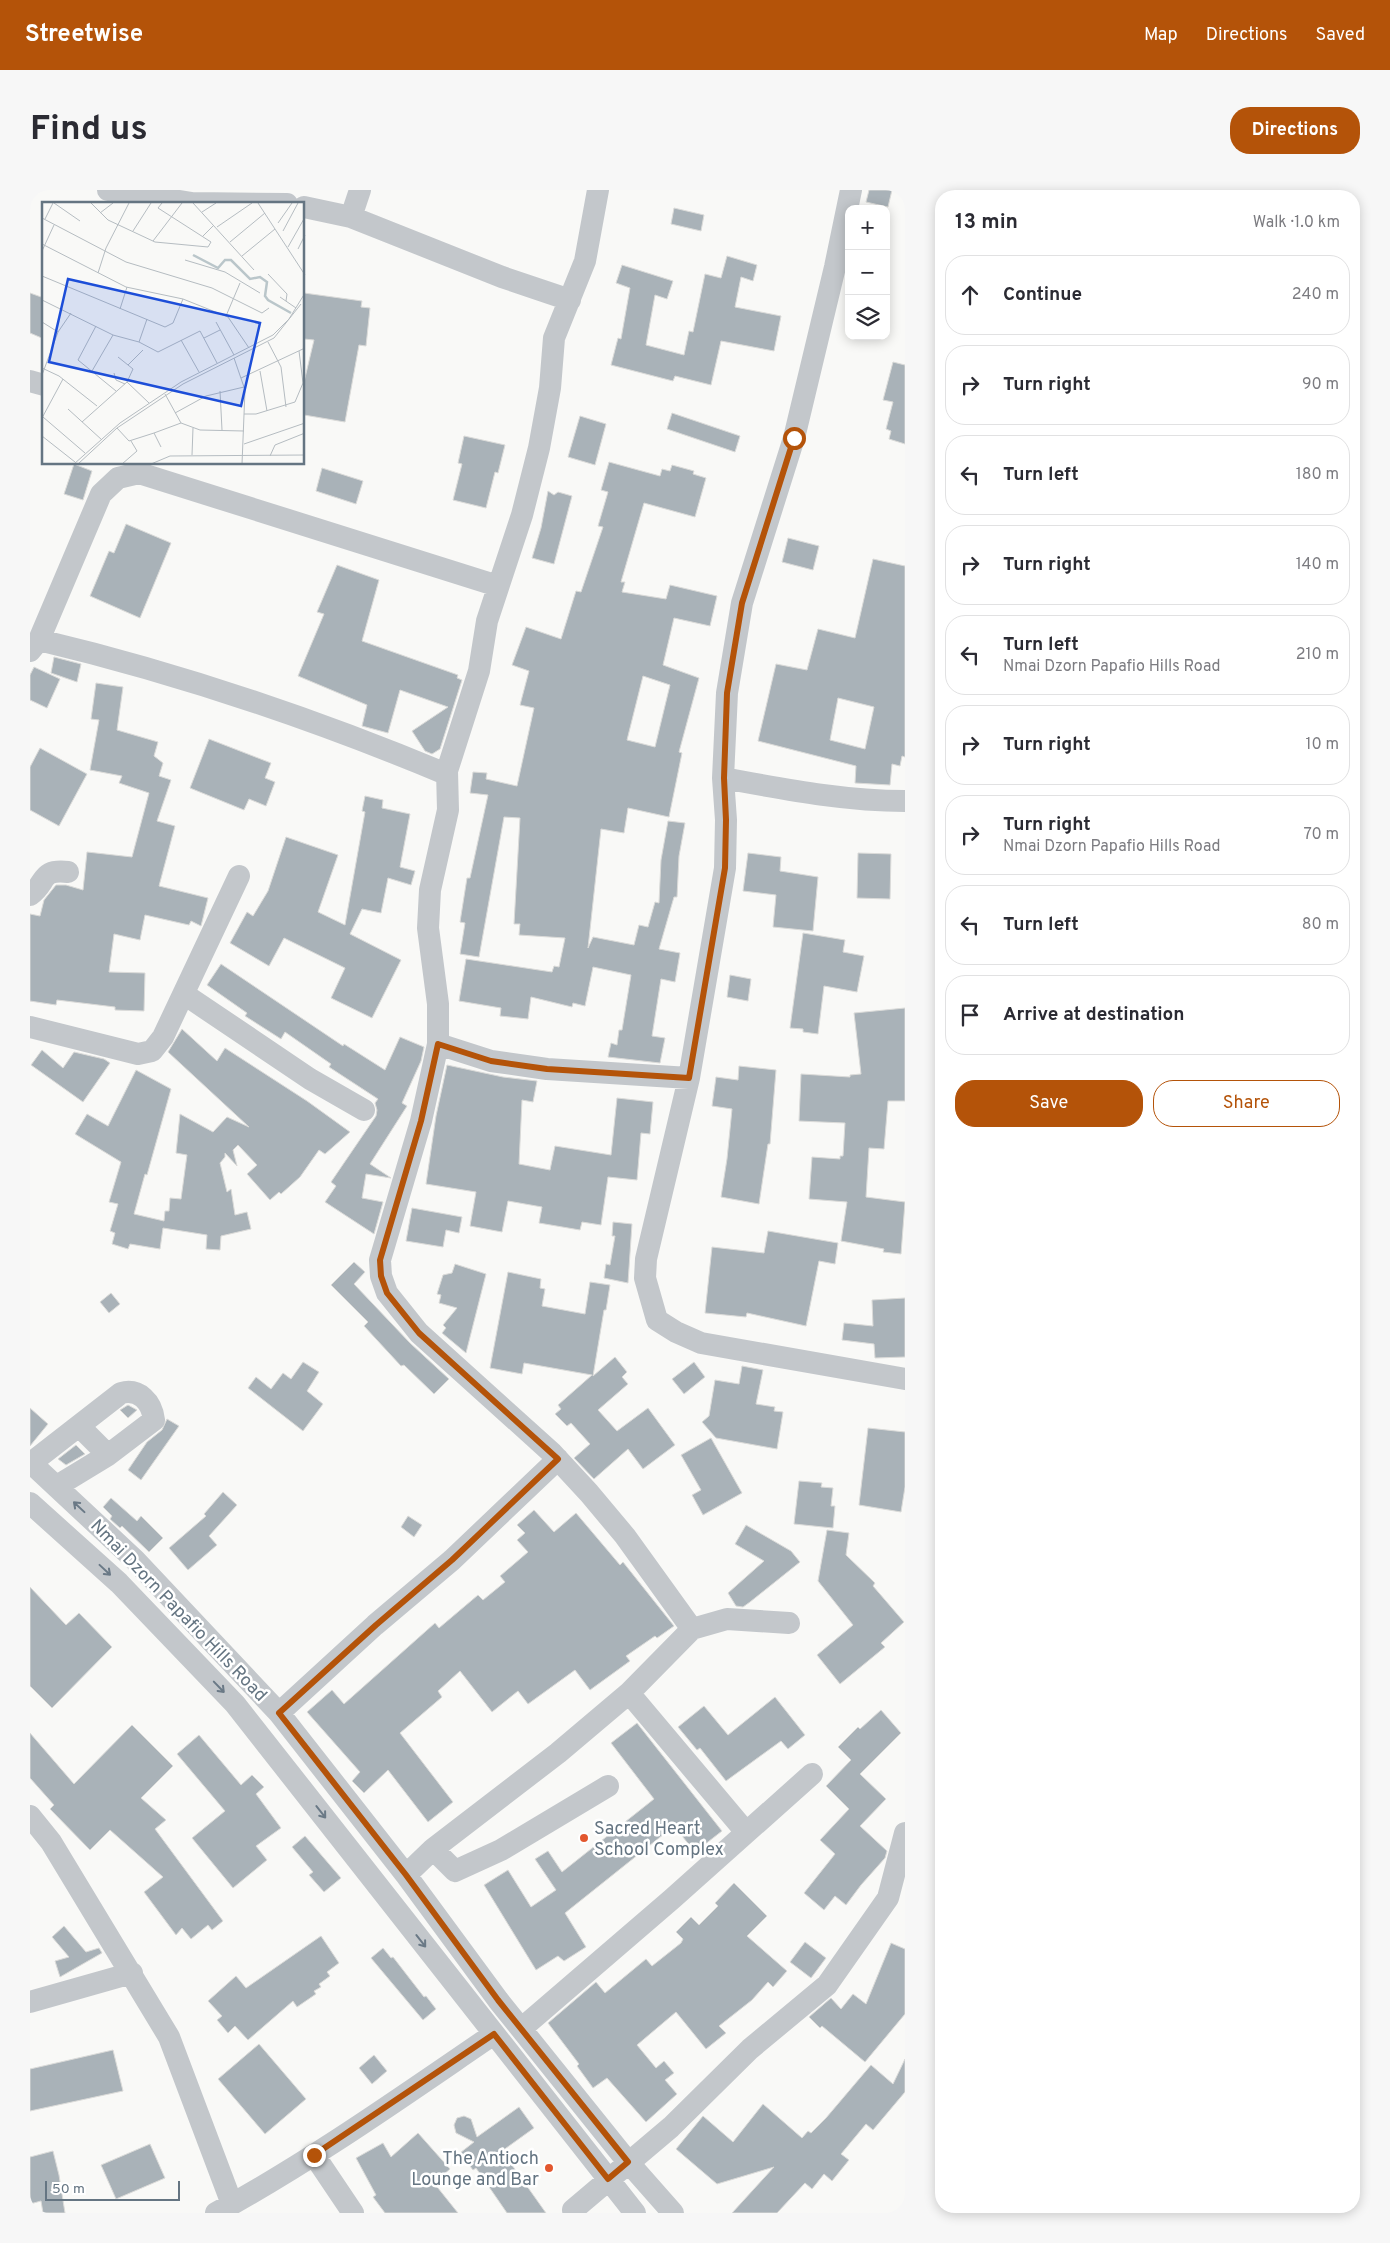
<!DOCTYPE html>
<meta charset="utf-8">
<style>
body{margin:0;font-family:Overpass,sans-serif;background:#f7f7f7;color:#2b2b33}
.controls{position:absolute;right:15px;top:15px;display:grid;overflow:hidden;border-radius:10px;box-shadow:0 2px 12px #0003}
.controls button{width:45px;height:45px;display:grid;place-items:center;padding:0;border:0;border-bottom:1px solid #e1e1e2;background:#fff;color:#2b2b33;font:25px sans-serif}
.scale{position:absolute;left:15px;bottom:12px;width:135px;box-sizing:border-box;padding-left:5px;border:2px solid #657582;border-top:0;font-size:14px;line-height:18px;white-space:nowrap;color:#657582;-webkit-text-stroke:4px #fff;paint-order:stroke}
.stop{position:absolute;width:15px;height:15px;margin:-11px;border:4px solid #b45309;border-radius:50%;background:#fff}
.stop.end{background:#b45309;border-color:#fff;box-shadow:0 1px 5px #0008}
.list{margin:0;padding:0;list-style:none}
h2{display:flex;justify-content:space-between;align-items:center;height:65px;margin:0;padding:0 20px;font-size:21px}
h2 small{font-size:16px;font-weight:400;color:#7c7c81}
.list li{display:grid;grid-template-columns:32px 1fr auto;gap:15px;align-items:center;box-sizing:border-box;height:80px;margin:0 10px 10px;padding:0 10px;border:1px solid #e1e1e2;border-radius:20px}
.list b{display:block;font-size:19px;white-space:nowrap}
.list p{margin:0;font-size:16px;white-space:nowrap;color:#7c7c81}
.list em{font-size:16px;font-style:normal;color:#7c7c81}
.actions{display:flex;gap:10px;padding:15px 20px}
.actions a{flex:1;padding:11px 0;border:1px solid #b45309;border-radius:20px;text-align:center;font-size:18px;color:#b45309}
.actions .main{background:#b45309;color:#fff}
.icon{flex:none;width:28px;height:28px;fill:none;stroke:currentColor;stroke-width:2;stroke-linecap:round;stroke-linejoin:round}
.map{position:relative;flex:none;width:875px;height:2023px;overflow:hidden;border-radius:20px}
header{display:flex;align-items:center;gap:30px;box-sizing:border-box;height:70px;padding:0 25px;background:#b45309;color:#fff}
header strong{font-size:24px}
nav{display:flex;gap:28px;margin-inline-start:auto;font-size:18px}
.intro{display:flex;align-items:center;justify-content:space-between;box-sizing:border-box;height:120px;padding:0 30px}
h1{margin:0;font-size:35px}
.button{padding:12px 22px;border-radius:20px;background:#b45309;color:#fff;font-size:18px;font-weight:700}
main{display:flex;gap:30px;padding:0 30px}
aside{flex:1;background:#fff;border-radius:20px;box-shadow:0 2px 12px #0003}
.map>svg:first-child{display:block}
.building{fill:#a9b2b8;stroke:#dbdbd9;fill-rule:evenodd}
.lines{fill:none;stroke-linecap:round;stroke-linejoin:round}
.minor{stroke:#c3c7cb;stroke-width:22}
.oneway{stroke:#6a7986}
.route{stroke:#b45309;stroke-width:6}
.poi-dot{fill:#e2572e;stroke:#fff;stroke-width:2}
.labels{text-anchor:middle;stroke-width:5;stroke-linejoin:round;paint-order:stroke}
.street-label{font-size:18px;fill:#657582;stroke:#fff}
.poi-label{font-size:18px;fill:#657582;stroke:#fff;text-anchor:start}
.inset-river{fill:none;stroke:#bac6ca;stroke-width:2.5}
.inset-road{fill:none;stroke:#b5bcc1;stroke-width:1}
.view{fill:#1d4ed8;fill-opacity:0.15;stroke:#1d4ed8;stroke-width:2.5}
.inset-edge{fill:none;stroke:#657582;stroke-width:2.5}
</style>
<header>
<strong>Streetwise</strong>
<nav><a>Map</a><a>Directions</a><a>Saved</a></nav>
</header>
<div class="intro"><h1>Find us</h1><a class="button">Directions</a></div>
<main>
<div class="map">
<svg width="875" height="2023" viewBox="0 0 875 2023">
<rect width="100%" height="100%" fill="#f9f9f7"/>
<!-- building -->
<path class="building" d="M839 0H862L858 17 836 12Z
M644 18 674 25 671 41 641 34Z
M697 66 727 75 723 91 711 87 705 117 751 126 744 161 691 151 681 195 645 186 643 191 581 175 588 148 591 149 600 98 586 93 592 75 643 91 637 109 625 105 616 155 654 165 659 141 663 142 675 84 691 88Z
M0 103 14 108V149L0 143Z
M274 103 332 111 331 117 340 118 336 156 329 155 315 232 274 225V192L284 150 274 149Z
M863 172 875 175V254L859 249 861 241 856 239 863 212 853 210Z
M642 223 710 246 705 262 637 239Z
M550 226 576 234 565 275 538 267Z
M434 246 475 255 468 283 465 282 456 318 423 310 432 274 428 273Z
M579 272 630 286 632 279 640 281 642 275 664 281 663 284 676 288 665 327 614 313 591 392H595L592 402 636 409 640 395 687 406 680 436 644 428 633 475 669 488 649 562 652 563 639 627 598 618 594 643 571 639 558 758 563 747 604 755 609 735 618 737 625 712 629 713 631 670 638 631 655 633 649 666 647 707H644L629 759 650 763 645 792 631 789 622 846 635 848 630 873 578 867 581 853 587 855 589 840H592L601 785 563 777 555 816 543 813 542 817 501 807 498 829 470 826 471 818 429 811 436 769 522 782 524 776 529 777 535 748 489 745 490 734H484L490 628 474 627 449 767 430 764 435 733 430 732 437 688H440L458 605 440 603 443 582 457 583 456 589 487 596 504 518 490 515 499 481 482 475 496 437 531 449 546 401 551 402 573 337 568 336 578 302 571 300ZM613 486 640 495 625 557 597 550Z
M44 274 62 281 53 310 34 304Z
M292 278 333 291 326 314 286 301Z
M518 301 524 305 528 302 542 306 524 374 502 368 511 338Z
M96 334 141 353 110 428 60 406 79 361 84 363Z
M758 348 789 356 783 380 752 372Z
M843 369 875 376V567L872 566 870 576 862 574 860 595 825 593 826 576 728 551 746 474 777 480 788 439 825 448ZM808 508 844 517 835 559 800 550Z
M307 375 349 390 332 451 428 485 427 488 432 490 410 559 402 564 395 561 382 541 418 517 370 500 358 543 332 536 337 515 268 486 294 424 287 422Z
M24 467 51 474 47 492 21 483Z
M4 477 30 489 17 518 0 510V485Z
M66 493 93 497 87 540 128 552 124 566 133 573 129 586 141 590 127 631 145 636 129 696 178 708 171 736 161 731 159 735 115 725 110 750 84 744 79 782 115 783 114 821 85 820V817L27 810 26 815 0 811V724L10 726 14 710 26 695H36L53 700 57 662 102 667 119 603 89 593 92 586 60 580 69 530 61 529Z
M179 549 241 573 235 588 245 592 236 616 219 609 214 620 160 598Z
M10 558 57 584 29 636 0 620V577Z
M335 606 353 610 352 618 380 624 370 677 385 681 381 695 358 688 351 723 332 719 320 744 371 770 342 828 301 808 315 778 254 748 239 776 200 753 217 722 223 726 238 701 256 647 308 665 288 722 315 735 335 622 332 621Z
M718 663 751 667 750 681 788 687 783 741 743 737 746 705 713 701Z
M828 663 861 664 860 709 827 708Z
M773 743 815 750 813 762 834 766 827 802 794 796 788 844 773 842V839L760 838Z
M191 774 313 856 314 854 355 880 370 847 394 857 391 871 372 913 377 916 340 974 361 988 336 984 332 1008 353 1012 344 1044 295 1012 306 996 301 992 346 926 347 920 345 913 348 909 299 877 301 874 255 842 251 849 215 826 217 823 177 795Z
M700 785 721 789 718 811 697 807Z
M875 818V911H858L854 959 839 958 836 1007 875 1012 871 1064 853 1062 854 1059 811 1051 817 1012 779 1009 782 967 810 969V966H813L815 933 769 931 771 884 820 887V885L831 884 824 823Z
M152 839 187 871 195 858 277 911 320 942 295 964 289 960 270 987 251 1004 249 1002 240 1010 217 984 227 975 208 955 203 960 207 976 195 963V967L190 973 197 1002 201 999 205 1025 217 1022 221 1039 191 1046 190 1060 176 1059 177 1045 133 1038 130 1059 100 1054 98 1059 82 1054 85 1043 80 1041 88 1014 79 1012 91 972 45 944 57 924 78 936 106 880 141 899 117 985 115 984 104 1024 134 1031 135 1021H139L140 1008 151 1009 157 965 146 963 150 924 183 942 197 927 219 937 138 862Z
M12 860 33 878 44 862 74 869 80 873 53 912 1 875Z
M417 875 473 887 507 891 503 912 492 910 489 974 520 980 525 956 581 965 587 908 623 912 620 944 611 943 607 990 578 987 571 1035 552 1032 550 1040 509 1033 512 1017 478 1011 472 1042 440 1036 446 1002 396 994 406 926Z
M709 876 746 880 740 954H738L729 1014 691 1007 697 969 702 919 682 916 686 887 708 890Z
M382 1018 432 1027 429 1043 416 1040 413 1057 376 1051Z
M583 1032 602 1034 598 1093 574 1088 576 1074 580 1075 585 1046H582Z
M738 1041 808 1053 805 1074 789 1071 776 1136 717 1123 716 1127 675 1123 682 1057 734 1063Z
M324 1072 335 1082 324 1094 380 1153 419 1189 404 1204 374 1175 371 1176 334 1136 338 1132 301 1095Z
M425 1074 456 1084 436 1163 412 1143 416 1138 413 1135 427 1118 409 1113 411 1105 407 1104 413 1085 422 1083Z
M478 1082 511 1089 510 1098 515 1099 512 1116 555 1124 560 1092 580 1095 576 1120H574L563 1186 585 1167 597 1182 592 1187 598 1194 568 1220 587 1241 618 1218 645 1255 613 1279 598 1259 564 1289 544 1268 560 1254 541 1233 537 1236 525 1224 531 1219 528 1215 562 1185 494 1173 492 1184 460 1178Z
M81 1103 90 1114 79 1123 70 1112Z
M875 1108V1167L845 1168 844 1154 812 1150 814 1133 843 1136 842 1110Z
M273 1172 289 1182 277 1201 293 1214 273 1241 218 1198 226 1187 241 1199 253 1183 261 1189Z
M664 1172 675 1187 654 1204 642 1189Z
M712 1176 733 1180 726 1214 745 1217 744 1221 753 1222 747 1259 686 1248 672 1232 679 1226 685 1190 709 1194Z
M98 1215 107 1220 98 1228 90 1220Z
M0 1218 18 1234 0 1256Z
M137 1229 149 1236 111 1290 98 1280 117 1252 132 1240Z
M838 1238 875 1242V1297L871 1322 829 1315Z
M681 1248 712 1303 673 1325 662 1305 671 1300 651 1265Z
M46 1255 55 1264 36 1275 28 1269Z
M769 1291 792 1293 791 1297 803 1298 801 1316H805L803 1338 764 1334Z
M193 1302 207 1315 179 1346 187 1355 158 1380 139 1358 176 1326 174 1324Z
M81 1308 107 1331 111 1326 133 1348 119 1362 92 1336 90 1338 80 1329 82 1326 73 1317Z
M504 1320 524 1342 546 1323 590 1375 593 1372 644 1436 627 1448 625 1446 596 1466 600 1471 560 1500 545 1480 498 1514 488 1501 462 1522 430 1481 408 1501 412 1507 370 1543 423 1612 398 1632 358 1580 334 1603 322 1591 330 1582 277 1522 302 1500 314 1514 405 1433 409 1438 448 1405 453 1410 475 1392 470 1386 498 1362 487 1350 495 1343 487 1335Z
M378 1326 392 1335 384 1347 371 1337Z
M716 1335 761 1361 770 1372 720 1412 713 1417 706 1416 698 1403 734 1371 705 1354Z
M797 1340 819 1343 816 1365 845 1393 843 1396 874 1432 851 1453 855 1457 810 1494 787 1465 823 1435 788 1391Z
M0 1397 36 1435 49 1423 82 1457 22 1518 0 1496Z
M745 1507 775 1545 758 1559 751 1551 696 1591 670 1558 667 1560 648 1537 674 1516 698 1545Z
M851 1520 871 1543 830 1584 856 1609 830 1636 857 1661 855 1668 831 1695 816 1715 805 1706 794 1720 774 1703 805 1664 790 1650 819 1619 796 1596 821 1570 808 1557 828 1537 830 1539Z
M607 1533 692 1641 665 1662 644 1636 535 1723 556 1757 534 1771 528 1766 506 1780 454 1695 478 1680 501 1717 526 1700 505 1669 518 1661 532 1682 624 1609 581 1553Z
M102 1535 143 1576 111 1608 136 1630 125 1639 193 1731 182 1740 178 1735 161 1749 152 1738 146 1745 114 1702 133 1687 80 1640 60 1660 20 1619 24 1615 0 1588V1543L44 1594Z
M169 1545 211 1595 222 1585 234 1597 226 1604 251 1638 226 1656 237 1670 203 1698 162 1648 195 1621 147 1564Z
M275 1646 311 1688 294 1702 279 1685 283 1682 262 1657Z
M704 1693 737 1726 717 1746 757 1781 743 1797 738 1792 722 1810 689 1836 696 1843 676 1859 646 1822 607 1855 626 1878 634 1871 644 1883 635 1890 647 1904 616 1932 577 1888 563 1898 547 1876 549 1874 518 1833 566 1792 575 1803 616 1769 622 1776 651 1753 653 1749 646 1742 661 1727 669 1735 688 1716 685 1713Z
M34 1736 56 1762 69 1758 72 1763 30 1787 25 1771 39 1767 22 1747Z
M291 1746 309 1773 297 1782 300 1786 289 1794 291 1797 284 1801 286 1804 267 1817 263 1811 218 1850 205 1836 198 1843 187 1830 192 1826 178 1811 206 1786 216 1798Z
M775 1752 796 1768 781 1788 760 1772Z
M861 1753 875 1759V1824L835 1872 792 1836 790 1838 779 1827 801 1808 811 1819 823 1804 836 1814Z
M353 1758 361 1768 363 1767 394 1807 396 1806 406 1819 393 1830 341 1768Z
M229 1854 276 1909 235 1944 188 1889Z
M83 1860 93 1901 0 1921V1879Z
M344 1865 357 1881 342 1894 329 1878Z
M875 1869V1902L843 1940 836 1934 811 1964 819 1970 802 1991 794 1984 782 1999 775 1993 747 2023H702L744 1977 687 1994 646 1959 673 1926 703 1952 733 1914 772 1948 778 1941 781 1943 796 1928 841 1875 863 1894Z
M489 1917 504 1938 472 1961 516 2023H477L446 1978 443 1980 430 1963 444 1952 426 1943 424 1935 427 1928 434 1926 441 1929 447 1947Z
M388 1943 420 1979 404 1993 428 2023H355L343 2007 346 2005 326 1968 353 1953 361 1967Z
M120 1954 135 1988 86 2009 71 1975Z
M23 1961 29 1985 35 2023H13L11 2011 0 2014V1967Z"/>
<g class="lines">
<!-- minor -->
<path class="minor" d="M78 0 162 13 257 14
M568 0 555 71 524 148 520 198 509 258 492 325 457 431 449 481 417 581 418 620 400 700 398 738 408 814V854L391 931 350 1070 351 1086 357 1103 389 1143 522 1263 559 1303 595 1346 662 1439
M821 0 805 77 764 248 712 413 697 503 693 588 696 630 695 678 659 888 616 1069 615 1088 627 1130 646 1142 671 1153 875 1189
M274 17 321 27 472 87 540 110
M321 27 330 0
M0 191 14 195
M9 450C148 483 284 529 416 584
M0 461 9 450 71 304 88 288 109 283 468 396
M693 588C754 599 813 611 875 611
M0 705C18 692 9 679 38 682
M154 804 280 889 334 920
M0 837 108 864 122 861 133 847 209 686
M408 854 461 871 517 879 659 888
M50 1237 78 1265
M0 1272 105 1370 249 1523 376 1685 468 1810 598 1972 643 2023
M1 1273 91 1203C109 1198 122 1212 124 1230L78 1265 27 1296
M0 1313 89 1393 205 1514 605 2023
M599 1503 715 1641
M249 1523 345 1435 422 1370 528 1269
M0 1626 21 1652 139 1847 202 2014
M403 1659 425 1681 471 1660 578 1596
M376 1685 403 1659 528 1563 599 1503 662 1439 697 1429 759 1433
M0 1812 102 1783
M492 1838 642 1709 782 1584
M284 1965 323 2023
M543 2020 641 1937 720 1859 797 1795 858 1708 875 1643
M186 2023C283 1970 373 1906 464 1844"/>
</g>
<!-- one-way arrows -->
<defs><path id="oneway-shaft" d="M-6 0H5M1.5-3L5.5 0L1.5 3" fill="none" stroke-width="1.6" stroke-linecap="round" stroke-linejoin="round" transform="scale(1.25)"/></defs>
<g class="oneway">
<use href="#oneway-shaft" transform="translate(49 1317) rotate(-137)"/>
<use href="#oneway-shaft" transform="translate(75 1380) rotate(43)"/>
<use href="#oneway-shaft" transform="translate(189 1497) rotate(46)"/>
<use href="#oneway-shaft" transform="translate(291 1622) rotate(52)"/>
<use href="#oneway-shaft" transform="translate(391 1751) rotate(52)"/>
</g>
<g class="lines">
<!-- route -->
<path class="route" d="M284 1965 464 1844 578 1989 598 1972 468 1810 376 1685 249 1523 346 1435 422 1370 528 1269 389 1143 357 1103 351 1086 350 1070 391 931 408 854 461 871 517 879 659 888 695 678 696 630 694 588 697 503 712 413 764 248"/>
</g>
<!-- markers -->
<g class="poi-dot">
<circle cx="554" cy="1648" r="5"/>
<circle cx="519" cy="1978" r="5"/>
</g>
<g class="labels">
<!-- street labels -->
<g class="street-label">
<text transform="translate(149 1420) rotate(46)" y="6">Nmai Dzorn Papafio Hills Road</text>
</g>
<!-- poi labels -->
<g class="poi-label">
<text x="564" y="1644">Sacred Heart<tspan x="564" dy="21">School Complex</tspan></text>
<text x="509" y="1974" text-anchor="end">The Antioch<tspan x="509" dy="21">Lounge and Bar</tspan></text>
</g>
</g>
<!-- overview -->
<g transform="translate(12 12)">
<rect width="262" height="262" fill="#f9f9f7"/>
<path class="inset-river" d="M151 53 176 66 183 58H189L208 77 218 75 225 80 223 94 226 98 249 111"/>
<path class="inset-road" d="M12 1 38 19M49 1 66 18 113 40 166 45 169 40 116 6 120 1M151 1 212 68M216 1 263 73M160 10 174 1M58 11 71 1M0 16 84 60 170 86 220 111 227 106M3 17 11 1M236 21 250 1M175 25 210 1M91 29 109 1M241 29 256 1M161 34 172 23M111 39 140 1M188 40 223 11M0 42 84 85 141 97 186 115 207 146M246 45 263 15M256 47 263 33M0 49 12 23M200 54 233 27M143 58 183 70 218 91M56 71 64 46 87 1M226 72 245 92 244 99M0 74 123 125 131 121 141 97M238 95 254 106M0 98 71 133 97 140 116 150 158 129 175 161M78 107 85 85M184 114 198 81M0 120 16 130M174 120 192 153M54 124 36 158 74 189M162 136 178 128M139 138 157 170M97 140 105 117M226 140 239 165 244 205M192 156 203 188 200 262M86 163 101 148M0 166 17 174 55 204M50 169 71 133M218 169 225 209M72 171 74 178 83 182M0 173 16 130 29 111M199 176 263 146M85 180 107 201M178 189 180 228M123 192 139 221 158 228 202 229M26 207 60 238M133 211 164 194 202 185M202 212H214L253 200 261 181 257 149M1 215 43 251M0 216 21 177M40 220 85 180 91 167 76 155M75 226 87 239 112 231 119 245M112 231 139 221M0 234 33 260M202 242 263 221M150 253 151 226M228 254 233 243 263 231M32 262 78 221 139 180 231 133 247 117 263 91M36 262 75 226 141 182 232 136 259 102M80 262 95 249 89 239M109 262 128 254 263 253"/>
<path class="view" d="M26 77 218 121 199 204 7 160Z"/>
<rect width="262" height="262" class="inset-edge"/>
</g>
</svg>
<div class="controls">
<button>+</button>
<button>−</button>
<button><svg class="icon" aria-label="layers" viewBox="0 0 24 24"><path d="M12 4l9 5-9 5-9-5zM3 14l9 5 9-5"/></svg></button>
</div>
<div class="scale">50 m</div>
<div class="stop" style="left:764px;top:248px"></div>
<div class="stop end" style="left:284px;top:1965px"></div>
</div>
<aside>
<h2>13 min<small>Walk · 1.0 km</small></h2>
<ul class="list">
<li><svg class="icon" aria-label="ahead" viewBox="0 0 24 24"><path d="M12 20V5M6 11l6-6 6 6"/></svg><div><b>Continue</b></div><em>240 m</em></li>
<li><svg class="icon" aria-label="right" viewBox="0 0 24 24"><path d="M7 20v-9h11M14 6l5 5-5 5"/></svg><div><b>Turn right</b></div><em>90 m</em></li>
<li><svg class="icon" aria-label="left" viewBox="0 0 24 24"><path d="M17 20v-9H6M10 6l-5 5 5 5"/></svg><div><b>Turn left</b></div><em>180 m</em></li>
<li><svg class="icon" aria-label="right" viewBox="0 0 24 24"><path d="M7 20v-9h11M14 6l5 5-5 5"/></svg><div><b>Turn right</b></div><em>140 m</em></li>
<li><svg class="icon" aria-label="left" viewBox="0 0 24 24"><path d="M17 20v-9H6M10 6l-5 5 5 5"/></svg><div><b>Turn left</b><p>Nmai Dzorn Papafio Hills Road</p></div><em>210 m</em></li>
<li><svg class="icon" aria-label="right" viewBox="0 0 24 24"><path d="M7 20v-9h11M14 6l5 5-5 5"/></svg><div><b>Turn right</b></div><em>10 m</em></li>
<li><svg class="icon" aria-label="right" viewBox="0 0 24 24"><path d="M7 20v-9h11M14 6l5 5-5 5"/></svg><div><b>Turn right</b><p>Nmai Dzorn Papafio Hills Road</p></div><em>70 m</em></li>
<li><svg class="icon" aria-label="left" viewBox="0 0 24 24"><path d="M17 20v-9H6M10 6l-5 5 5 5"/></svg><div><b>Turn left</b></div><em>80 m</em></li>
<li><svg class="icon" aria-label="arrive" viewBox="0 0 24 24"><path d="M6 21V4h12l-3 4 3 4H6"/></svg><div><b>Arrive at destination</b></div></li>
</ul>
<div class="actions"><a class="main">Save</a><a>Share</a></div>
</aside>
</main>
